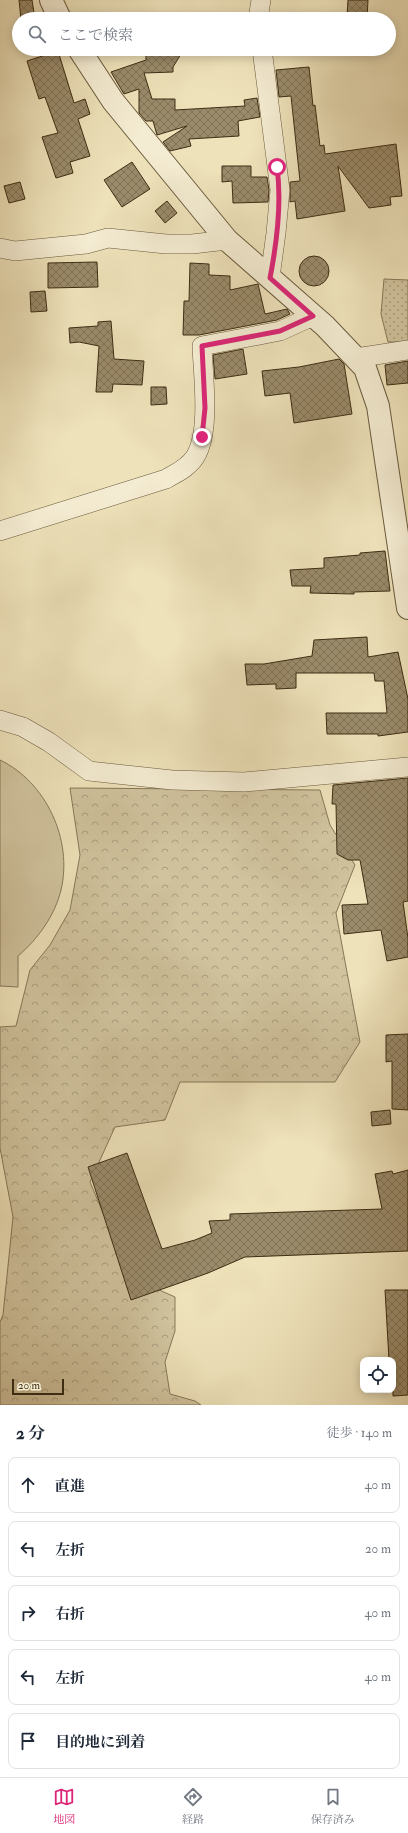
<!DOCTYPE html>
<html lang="ja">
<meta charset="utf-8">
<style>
body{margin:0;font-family:"IM FELL Double Pica","Noto Serif JP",serif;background:#f2f2f3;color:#1f2937}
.controls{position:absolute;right:12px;bottom:12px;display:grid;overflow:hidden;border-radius:8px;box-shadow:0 2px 10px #0003}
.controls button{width:36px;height:36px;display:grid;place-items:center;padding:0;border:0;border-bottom:1px solid #e0e1e3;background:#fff;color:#1f2937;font:20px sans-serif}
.scale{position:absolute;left:12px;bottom:10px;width:52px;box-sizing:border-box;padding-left:4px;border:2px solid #3e2d13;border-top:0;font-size:11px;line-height:14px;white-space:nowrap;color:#3e2d13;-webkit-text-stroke:3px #f4ecd2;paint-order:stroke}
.stop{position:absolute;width:12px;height:12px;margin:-9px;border:3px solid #db2777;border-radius:50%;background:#fff}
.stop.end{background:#db2777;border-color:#fff;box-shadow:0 1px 4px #0008}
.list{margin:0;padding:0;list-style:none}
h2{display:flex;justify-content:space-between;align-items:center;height:52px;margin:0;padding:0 16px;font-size:17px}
h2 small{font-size:13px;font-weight:400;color:#747a83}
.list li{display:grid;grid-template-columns:26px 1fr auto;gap:12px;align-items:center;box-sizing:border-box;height:56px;margin:0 8px 8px;padding:0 8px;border:1px solid #e0e1e3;border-radius:8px}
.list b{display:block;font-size:15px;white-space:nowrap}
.list em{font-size:13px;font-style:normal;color:#747a83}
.icon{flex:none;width:22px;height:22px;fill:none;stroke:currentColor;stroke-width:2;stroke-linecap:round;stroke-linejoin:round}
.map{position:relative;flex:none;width:408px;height:1405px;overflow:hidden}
.search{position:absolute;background:#fff;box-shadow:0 2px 10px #0003;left:12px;right:12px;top:12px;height:44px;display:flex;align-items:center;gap:10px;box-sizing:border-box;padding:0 14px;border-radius:22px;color:#747a83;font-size:15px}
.sheet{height:372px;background:#fff}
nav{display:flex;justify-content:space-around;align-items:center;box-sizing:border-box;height:56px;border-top:1px solid #e0e1e3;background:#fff;font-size:11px;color:#747a83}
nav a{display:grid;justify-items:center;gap:2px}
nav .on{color:#db2777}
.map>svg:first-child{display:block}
.grass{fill:url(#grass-dots);stroke:#877858}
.forest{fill:url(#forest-crowns);stroke:#877858}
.pitch{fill:#d0c39e;stroke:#877858}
.building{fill:url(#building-cross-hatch);stroke:#3e2d13}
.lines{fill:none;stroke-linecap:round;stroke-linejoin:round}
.minor-casing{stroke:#6a5a3d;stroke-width:20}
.tertiary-casing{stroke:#6a5a3d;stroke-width:24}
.minor{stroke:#f4ecd2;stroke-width:19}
.tertiary{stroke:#f4ecd2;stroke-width:22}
.route{stroke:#db2777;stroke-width:5}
</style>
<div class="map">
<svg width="408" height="1405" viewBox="0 0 408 1405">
<defs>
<pattern id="grass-dots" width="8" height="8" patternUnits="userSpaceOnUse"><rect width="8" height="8" fill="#d0c39e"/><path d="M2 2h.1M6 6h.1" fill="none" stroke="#aa9f80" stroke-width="1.8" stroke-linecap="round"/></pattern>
<pattern id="forest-crowns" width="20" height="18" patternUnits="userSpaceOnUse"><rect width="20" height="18" fill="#d0c39e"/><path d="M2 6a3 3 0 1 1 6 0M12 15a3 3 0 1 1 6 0" fill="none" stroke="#aa9f80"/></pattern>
<pattern id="building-cross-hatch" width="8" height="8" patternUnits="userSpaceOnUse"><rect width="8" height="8" fill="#9a8b6a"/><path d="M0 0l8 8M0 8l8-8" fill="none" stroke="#7f7256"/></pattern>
</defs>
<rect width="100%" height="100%" fill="#eee2ba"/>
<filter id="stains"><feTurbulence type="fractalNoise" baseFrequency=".005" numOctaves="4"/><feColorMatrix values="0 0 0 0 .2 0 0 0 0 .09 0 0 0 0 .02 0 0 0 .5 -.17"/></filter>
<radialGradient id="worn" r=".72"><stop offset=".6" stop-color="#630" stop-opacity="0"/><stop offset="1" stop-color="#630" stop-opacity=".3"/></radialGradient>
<!-- grass -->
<path class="grass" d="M384 279 408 280V342H388L381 314Z"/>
<!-- forest -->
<path class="forest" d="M70 788 320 790 330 825 355 865 336 913 360 1042 335 1082H180L165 1120 115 1127 90 1182 130 1277 175 1297V1331L165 1362 170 1394 195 1401 201 1405H0V1322L3 1315 13 1217 0 1148V1027L16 1026 30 970 50 945 70 910 80 855Z"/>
<!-- pitch -->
<path class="pitch" d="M0 760C46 782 73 840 61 890 55 915 38 939 18 956V987L0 986Z"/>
<!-- building -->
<path class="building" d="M19 0H32L35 19H21Z
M348 0H368L367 19 347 17Z
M146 49H184L173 67V72L144 73 152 99H175V110L245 106 244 100 257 98 260 117 238 121 239 136 189 139 191 146 170 151 163 142 187 126 157 135 153 121H146L139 113V89L124 94 111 72 146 60Z
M58 51 74 103 85 99 90 114 78 119 90 156 70 162 73 173 56 178 42 137 58 133 45 97 39 99 27 61Z
M309 67 313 106 315 105 320 146 324 145 325 154 396 144 402 196 390 197 391 205 369 208 338 166 345 211 297 219 295 201 290 202V182L300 181 291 96 279 97 276 70Z
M132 162 150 189 122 207 104 180Z
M222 166H251V177H267L269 190 268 202 233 203 232 181 222 182Z
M20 182 25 199 9 203 4 186Z
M167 201 177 213 165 223 155 211Z
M299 271a15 15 0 1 1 30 0a15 15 0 1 1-30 0Z
M97 262 98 287 48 288V263Z
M190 263 209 264V275L230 276V290L258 284 265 314 287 309 290 314 277 320 199 335H183L184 301H189Z
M45 291 47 311 31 312 30 292Z
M111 321 114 359 144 361 142 385 113 384 112 392H96L99 346 79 342 70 343 69 328 98 326V322Z
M243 349 247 374 215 379 213 355Z
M339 359 344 364 352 414 294 423 290 393 265 396 262 371 299 367Z
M408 361V383L387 385 385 365Z
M151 387H166L167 404 151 405Z
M385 551 390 591 354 592V594L310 593 311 586H292L290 570 324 568V558L360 555V553Z
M367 637 368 657 398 652 408 699V732L378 736V734H327L326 713H387L384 681H375L374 673H296V688L276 689V684L247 685 245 664H264L312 656 314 640Z
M408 778V901L403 902 408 938V957L387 961 381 930 344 934 342 905 368 904 360 860H348L337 854 336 804H332L333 785Z
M408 1034V1110L392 1109V1061L386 1062V1035Z
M390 1110 391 1124 372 1126 371 1112Z
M127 1153 162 1249 195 1240 212 1233 209 1221 230 1220V1214L382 1209 375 1174 392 1171 393 1174 408 1170V1251L245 1257 208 1273 131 1300 88 1167Z
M385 1290H408V1395L393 1396V1360H389Z"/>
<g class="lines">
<!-- minor casing -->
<g class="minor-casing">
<path id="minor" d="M258 19 261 0
M262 49 280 190 276 233 270 277
M0 248 15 251 86 244 108 238 166 244H192L227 240
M356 358 408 350
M0 531 166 479C176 473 188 468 195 457 211 432 203 375 202 346L280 331 313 316
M0 720 23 727 49 742 89 771 172 780 244 782 408 767"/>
</g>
<!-- tertiary casing -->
<g class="tertiary-casing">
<path id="tertiary" d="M51 0 60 19
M79 49 113 101 227 240 325 326 365 368 378 406 408 608"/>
</g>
<!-- minor -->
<use href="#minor" class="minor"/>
<!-- tertiary -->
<use href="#tertiary" class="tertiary"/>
</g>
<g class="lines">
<!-- route -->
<path class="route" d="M202 437 205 408 202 346 280 331 313 316 270 278C277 242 282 203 277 167"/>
</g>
<rect width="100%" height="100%" filter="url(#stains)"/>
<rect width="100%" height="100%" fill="url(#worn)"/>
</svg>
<div class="controls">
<button><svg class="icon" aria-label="locate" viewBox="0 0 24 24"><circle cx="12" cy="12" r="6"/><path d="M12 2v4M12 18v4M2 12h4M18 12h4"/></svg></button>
</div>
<div class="scale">20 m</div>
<div class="stop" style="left:277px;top:167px"></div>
<div class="stop end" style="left:202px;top:437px"></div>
<div class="search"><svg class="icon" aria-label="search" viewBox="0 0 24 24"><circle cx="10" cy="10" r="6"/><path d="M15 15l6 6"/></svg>ここで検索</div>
</div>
<section class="sheet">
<h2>2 分<small>徒歩 · 140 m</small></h2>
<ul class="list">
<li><svg class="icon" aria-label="ahead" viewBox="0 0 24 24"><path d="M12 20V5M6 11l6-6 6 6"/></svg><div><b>直進</b></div><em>40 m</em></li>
<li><svg class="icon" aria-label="left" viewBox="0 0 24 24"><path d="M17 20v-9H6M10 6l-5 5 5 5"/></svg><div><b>左折</b></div><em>20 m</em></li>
<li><svg class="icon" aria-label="right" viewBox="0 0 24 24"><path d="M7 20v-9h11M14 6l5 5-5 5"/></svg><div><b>右折</b></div><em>40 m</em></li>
<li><svg class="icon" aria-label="left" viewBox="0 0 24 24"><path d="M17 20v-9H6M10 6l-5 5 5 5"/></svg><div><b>左折</b></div><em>40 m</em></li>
<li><svg class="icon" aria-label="arrive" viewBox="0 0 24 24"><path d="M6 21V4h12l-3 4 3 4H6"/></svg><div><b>目的地に到着</b></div></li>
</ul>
</section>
<nav>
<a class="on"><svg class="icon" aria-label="map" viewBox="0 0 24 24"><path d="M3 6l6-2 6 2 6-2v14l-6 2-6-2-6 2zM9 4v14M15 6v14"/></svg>地図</a>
<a><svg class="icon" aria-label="directions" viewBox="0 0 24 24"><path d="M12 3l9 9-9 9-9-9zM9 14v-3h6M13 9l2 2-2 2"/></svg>経路</a>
<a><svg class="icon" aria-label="saved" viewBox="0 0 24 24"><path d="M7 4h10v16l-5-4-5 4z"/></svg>保存済み</a>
</nav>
